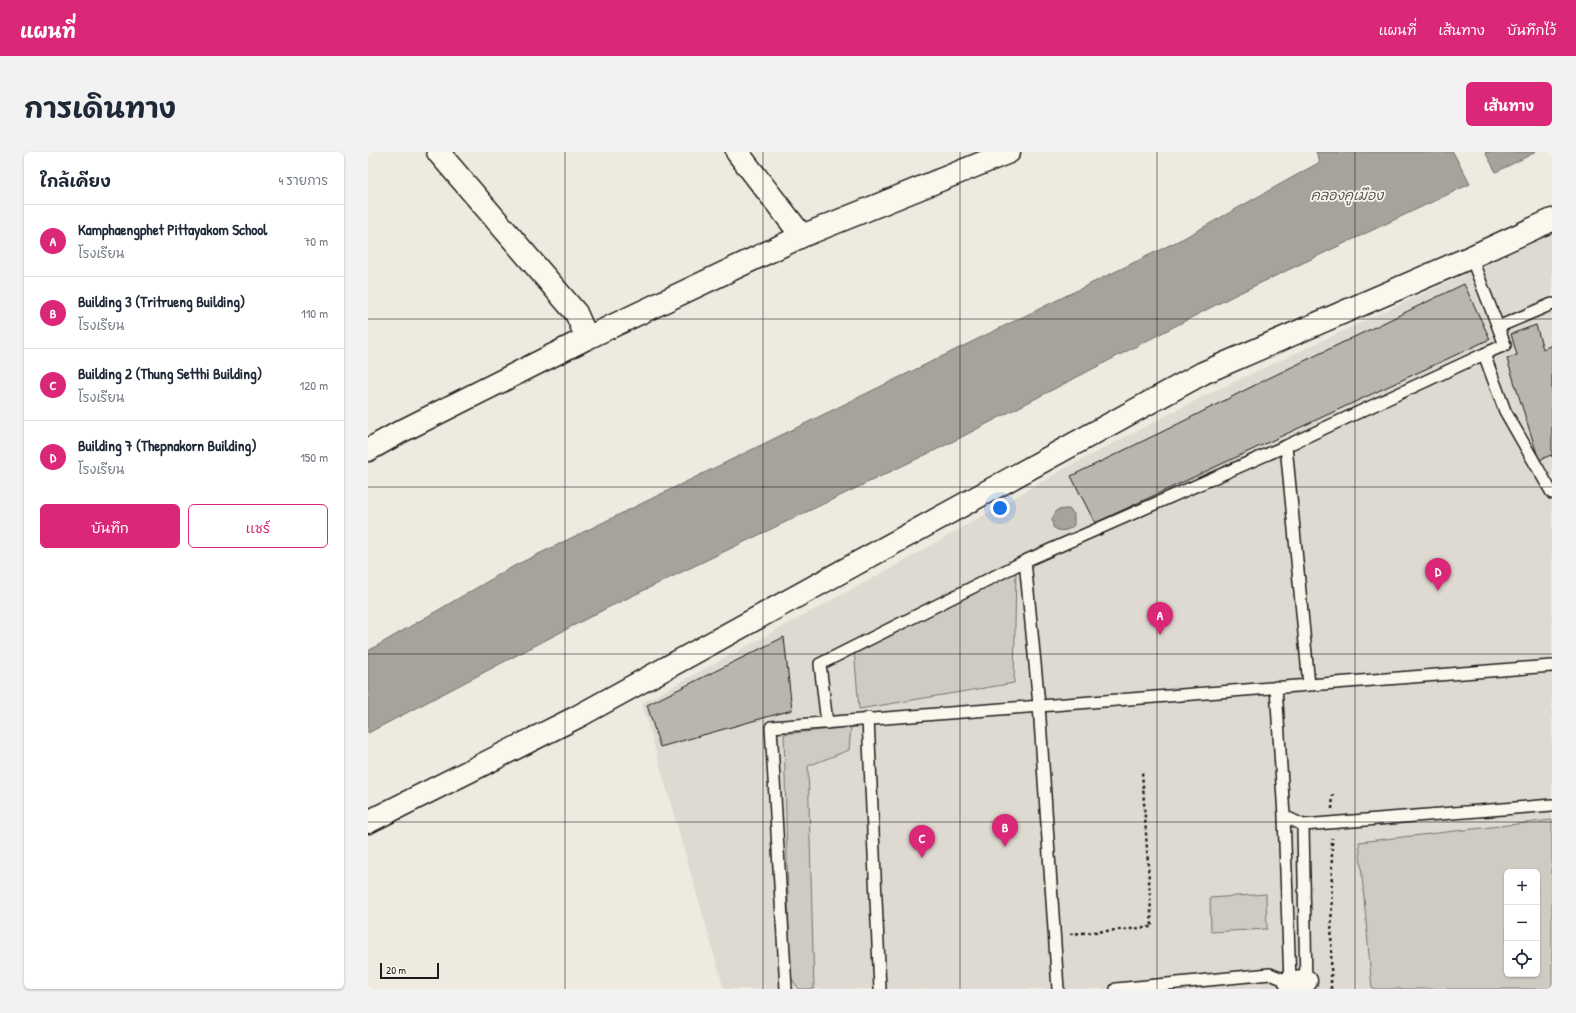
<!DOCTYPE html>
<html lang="th">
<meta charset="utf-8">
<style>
body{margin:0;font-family:"Patrick Hand","Playpen Sans Thai",sans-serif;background:#f2f2f3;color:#1f2937}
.controls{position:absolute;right:12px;bottom:12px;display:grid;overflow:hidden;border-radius:6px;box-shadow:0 1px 3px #0004}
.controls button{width:36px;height:36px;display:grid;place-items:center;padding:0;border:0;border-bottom:1px solid #e0e1e3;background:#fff;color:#1f2937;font:20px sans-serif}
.scale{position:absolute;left:12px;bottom:10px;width:59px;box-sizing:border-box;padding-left:4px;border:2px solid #1c1c1c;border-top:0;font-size:11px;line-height:14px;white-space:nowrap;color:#1c1c1c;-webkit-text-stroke:3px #fbf7ec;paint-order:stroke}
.you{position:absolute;left:632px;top:356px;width:14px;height:14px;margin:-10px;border:3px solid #fff;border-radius:50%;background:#1a73e8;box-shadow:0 0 0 6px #1a73e833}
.badge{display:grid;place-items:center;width:26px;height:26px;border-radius:50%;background:#db2777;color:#fff;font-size:13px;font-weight:700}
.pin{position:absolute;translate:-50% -33px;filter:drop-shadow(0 1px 2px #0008)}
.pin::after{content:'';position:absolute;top:21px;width:14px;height:12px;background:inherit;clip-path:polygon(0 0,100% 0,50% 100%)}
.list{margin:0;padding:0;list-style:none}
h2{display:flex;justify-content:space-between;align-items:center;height:52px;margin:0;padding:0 16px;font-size:17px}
h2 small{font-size:13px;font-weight:400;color:#747a83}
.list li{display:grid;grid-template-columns:26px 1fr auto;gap:12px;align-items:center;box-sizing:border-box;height:72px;padding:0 16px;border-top:1px solid #e0e1e3}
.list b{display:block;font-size:15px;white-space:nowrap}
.list p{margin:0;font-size:13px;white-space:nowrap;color:#747a83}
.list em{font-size:13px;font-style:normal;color:#747a83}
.actions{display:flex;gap:8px;padding:12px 16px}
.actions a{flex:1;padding:9px 0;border:1px solid #db2777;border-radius:6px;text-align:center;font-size:14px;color:#db2777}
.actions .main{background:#db2777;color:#fff}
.icon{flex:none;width:22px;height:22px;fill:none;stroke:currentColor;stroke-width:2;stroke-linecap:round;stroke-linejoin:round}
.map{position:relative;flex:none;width:1184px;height:837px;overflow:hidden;border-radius:6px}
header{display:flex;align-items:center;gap:24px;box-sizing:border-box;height:56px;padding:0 20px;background:#db2777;color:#fff}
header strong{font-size:19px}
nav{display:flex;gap:22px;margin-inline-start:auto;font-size:14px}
.intro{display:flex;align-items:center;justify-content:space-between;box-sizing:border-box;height:96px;padding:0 24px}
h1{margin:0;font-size:28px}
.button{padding:10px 18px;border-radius:6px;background:#db2777;color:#fff;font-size:14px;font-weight:700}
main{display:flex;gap:24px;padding:0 24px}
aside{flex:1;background:#fff;border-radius:6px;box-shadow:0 1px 3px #0004}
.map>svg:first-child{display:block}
.built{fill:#dedad1;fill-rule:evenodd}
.green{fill:#ceccc2;stroke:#75746f;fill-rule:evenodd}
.water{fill:#a6a39d;stroke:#6f6d69}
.building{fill:#b9b6af;stroke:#1c1c1c}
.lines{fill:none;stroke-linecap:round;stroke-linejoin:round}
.lane-casing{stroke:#1c1c1c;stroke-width:14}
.street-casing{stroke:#1c1c1c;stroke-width:25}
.secondary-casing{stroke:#1c1c1c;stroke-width:25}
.path{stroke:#1c1c1c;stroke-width:2.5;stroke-dasharray:3 3;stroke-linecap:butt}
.lane{stroke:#fbf7ec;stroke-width:11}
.street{stroke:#fbf7ec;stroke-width:22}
.secondary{stroke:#fbf7ec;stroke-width:22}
.grid{fill:none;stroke:#1c1c1c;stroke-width:1;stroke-opacity:0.55}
.labels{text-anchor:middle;stroke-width:3.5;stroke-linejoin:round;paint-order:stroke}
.water-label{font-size:14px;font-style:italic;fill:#5a5956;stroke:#fbf7ec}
</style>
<header>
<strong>แผนที่</strong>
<nav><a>แผนที่</a><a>เส้นทาง</a><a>บันทึกไว้</a></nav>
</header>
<div class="intro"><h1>การเดินทาง</h1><a class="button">เส้นทาง</a></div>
<main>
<aside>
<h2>ใกล้เคียง<small>4 รายการ</small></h2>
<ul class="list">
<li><span class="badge">A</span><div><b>Kamphaengphet Pittayakom School</b><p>โรงเรียน</p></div><em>70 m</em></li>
<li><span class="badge">B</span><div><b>Building 3 (Tritrueng Building)</b><p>โรงเรียน</p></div><em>110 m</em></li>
<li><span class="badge">C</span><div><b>Building 2 (Thung Setthi Building)</b><p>โรงเรียน</p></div><em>120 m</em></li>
<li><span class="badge">D</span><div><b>Building 7 (Thepnakorn Building)</b><p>โรงเรียน</p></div><em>150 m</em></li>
</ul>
<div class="actions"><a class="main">บันทึก</a><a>แชร์</a></div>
</aside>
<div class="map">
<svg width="1184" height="837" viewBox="0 0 1184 837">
<rect width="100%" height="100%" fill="#eeeadf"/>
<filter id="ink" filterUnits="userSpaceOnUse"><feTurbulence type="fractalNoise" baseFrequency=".025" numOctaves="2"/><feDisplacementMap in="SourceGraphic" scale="8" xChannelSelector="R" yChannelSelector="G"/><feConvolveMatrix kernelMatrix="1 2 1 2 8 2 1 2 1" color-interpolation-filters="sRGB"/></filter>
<g filter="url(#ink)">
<!-- built -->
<path class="built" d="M1184 81V837H356L274 551 527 414 696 317 838 243ZM1139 720H1169V822H1139Z"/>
<!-- green -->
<path class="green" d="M648 416 646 531 491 557 486 497Z
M483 575 481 598 440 614 446 837H431L422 824 416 582Z
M1184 668V837H1004L991 690ZM1139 720H1169V822H1139Z
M898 742 899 777 843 780 842 746Z"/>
<!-- water -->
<path class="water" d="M948 0H1085L1102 32 865 144 584 290 239 456 0 581V499L146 414 816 86 952 10Z
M1117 0H1168L1128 20Z
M697 357H701L706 362V373C701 379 691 381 685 375L684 367 689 358Z"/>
<!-- building -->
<path class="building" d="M1096 132 1122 187 727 371 703 324 804 275 901 226Z
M1168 173 1175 197 1184 193V305L1183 303 1171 308 1139 207 1149 203 1143 182Z
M416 485 424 558 292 595 279 553Z"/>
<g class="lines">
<!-- lane casing -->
<g class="lane-casing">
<path id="lane" d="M1103 105 1137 193 1116 202 1137 259 1184 341
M1130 175 1184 152
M941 533 918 294 1116 202
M908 535 916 664 922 830
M500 566 512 837
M459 571 452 512 657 409
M916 664 935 673 1184 653
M935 673 938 833
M418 837 403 575 1184 514
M690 837 671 553 657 409 918 294
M748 837 902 822 922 830V834"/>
</g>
<!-- street casing -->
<g class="street-casing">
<path id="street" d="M70 0 208 161 219 186
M369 0 434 84
M0 298 32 280 219 186 434 84 641 0
M922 830 938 829"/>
</g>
<!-- secondary casing -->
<g class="secondary-casing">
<path id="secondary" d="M0 670 209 565 835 221 1103 105 1184 68"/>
</g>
<!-- path -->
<path class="path" d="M964 657 965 642
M702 782 784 775 774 619
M963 837 964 686"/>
<!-- lane -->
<use href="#lane" class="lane"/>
<!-- street -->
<use href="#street" class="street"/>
<!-- secondary -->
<use href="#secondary" class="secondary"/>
</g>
</g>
<!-- grid -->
<path class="grid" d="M197 0V837M395 0V837M592 0V837M789 0V837M987 0V837M0 167H1184M0 335H1184M0 502H1184M0 670H1184"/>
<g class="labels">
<!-- water labels -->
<g class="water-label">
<text x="979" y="48">คลองคูเมือง</text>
</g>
</g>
</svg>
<div class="controls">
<button>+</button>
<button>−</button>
<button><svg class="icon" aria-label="locate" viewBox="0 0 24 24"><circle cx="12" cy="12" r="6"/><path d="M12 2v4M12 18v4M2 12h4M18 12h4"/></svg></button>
</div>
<div class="scale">20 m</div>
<div class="you"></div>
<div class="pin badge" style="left:792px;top:483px">A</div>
<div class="pin badge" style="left:637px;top:695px">B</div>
<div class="pin badge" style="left:554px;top:706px">C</div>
<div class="pin badge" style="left:1070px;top:439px">D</div>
</div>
</main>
